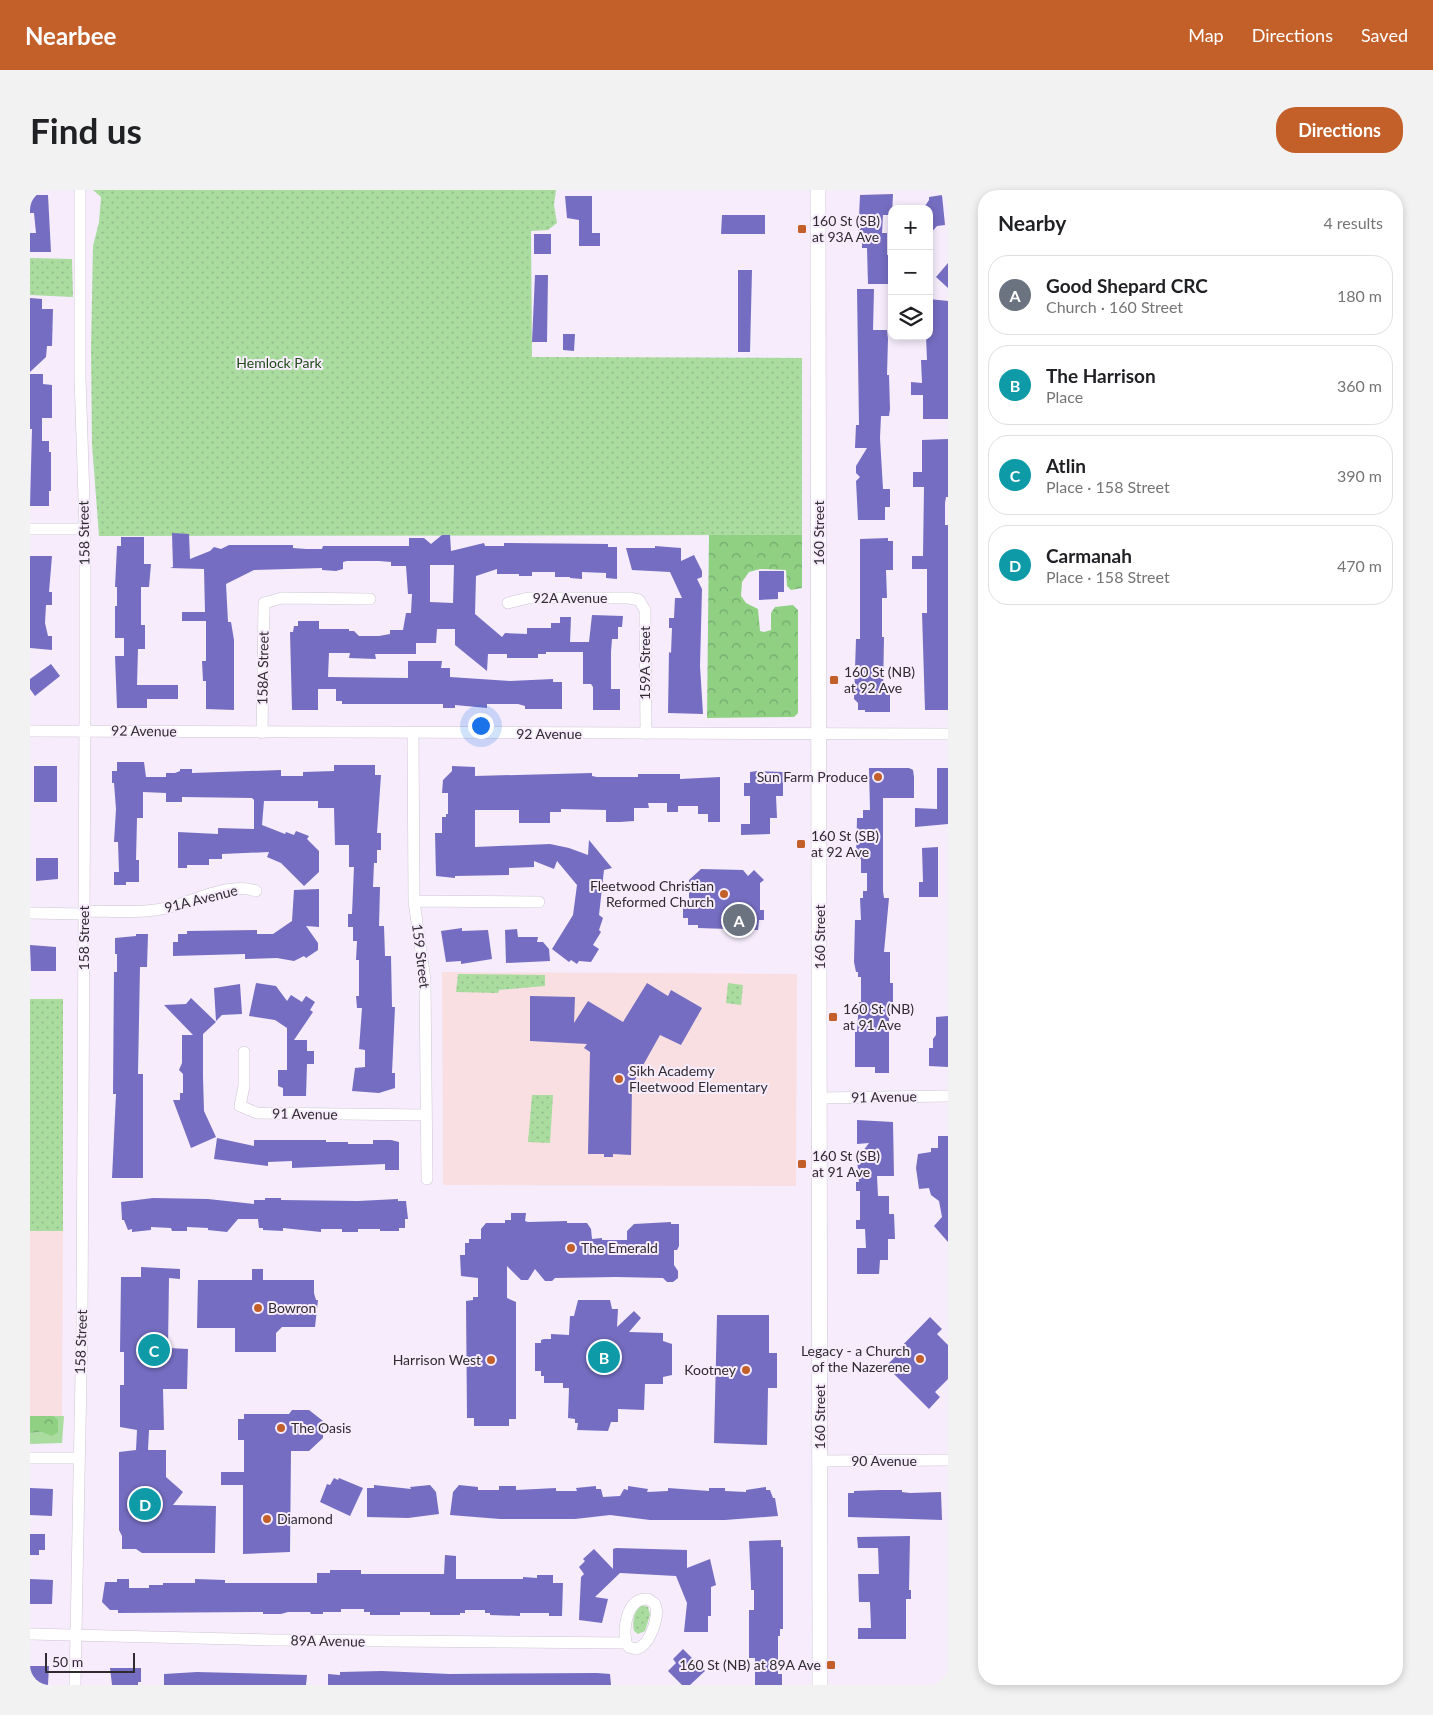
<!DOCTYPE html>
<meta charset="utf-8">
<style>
body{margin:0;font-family:Lato,sans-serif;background:#f2f2f2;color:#202124}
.controls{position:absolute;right:15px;top:15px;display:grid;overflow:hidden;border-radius:10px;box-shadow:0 2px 8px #0003}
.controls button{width:45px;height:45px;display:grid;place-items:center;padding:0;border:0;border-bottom:1px solid #e0e0e0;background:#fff;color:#202124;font:25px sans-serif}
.scale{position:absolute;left:15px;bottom:12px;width:90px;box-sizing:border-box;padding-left:5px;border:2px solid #2f2b31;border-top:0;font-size:14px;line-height:18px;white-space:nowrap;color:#2f2b31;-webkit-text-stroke:4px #f6ecfc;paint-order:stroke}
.you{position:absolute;left:450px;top:535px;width:18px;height:18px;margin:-12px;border:4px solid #fff;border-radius:50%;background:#1a73e8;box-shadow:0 0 0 8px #1a73e833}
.badge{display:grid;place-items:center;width:32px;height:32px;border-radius:50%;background:#c35f29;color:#fff;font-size:16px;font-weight:700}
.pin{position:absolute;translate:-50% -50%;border:2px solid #fff;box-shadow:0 1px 5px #0006}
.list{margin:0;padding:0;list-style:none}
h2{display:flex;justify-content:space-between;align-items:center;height:65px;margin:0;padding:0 20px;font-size:21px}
h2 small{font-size:16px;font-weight:400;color:#757577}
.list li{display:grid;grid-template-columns:32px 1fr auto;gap:15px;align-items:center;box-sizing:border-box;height:80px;margin:0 10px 10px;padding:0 10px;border:1px solid #e0e0e0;border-radius:20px}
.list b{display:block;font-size:19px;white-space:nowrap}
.list p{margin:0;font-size:16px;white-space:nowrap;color:#757577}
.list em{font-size:16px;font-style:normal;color:#757577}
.icon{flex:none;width:28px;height:28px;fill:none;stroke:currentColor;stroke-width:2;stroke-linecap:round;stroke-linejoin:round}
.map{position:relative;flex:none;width:918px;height:1495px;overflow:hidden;border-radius:20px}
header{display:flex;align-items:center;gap:30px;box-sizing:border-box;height:70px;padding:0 25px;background:#c35f29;color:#fff}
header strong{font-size:24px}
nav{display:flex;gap:28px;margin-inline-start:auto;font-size:18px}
.intro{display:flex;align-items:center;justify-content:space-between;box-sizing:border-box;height:120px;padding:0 30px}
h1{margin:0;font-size:35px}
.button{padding:12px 22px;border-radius:20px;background:#c35f29;color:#fff;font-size:18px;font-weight:700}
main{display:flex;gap:30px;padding:0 30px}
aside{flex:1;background:#fff;border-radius:20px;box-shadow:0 2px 8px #0003}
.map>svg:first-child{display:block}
.education{fill:#f9dfe2}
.grass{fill:#aadca0}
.forest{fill:url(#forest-crowns)}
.park{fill:url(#park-dots)}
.building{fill:#756dc1;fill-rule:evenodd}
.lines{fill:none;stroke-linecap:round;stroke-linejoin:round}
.minor-casing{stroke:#cec5d4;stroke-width:12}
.major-casing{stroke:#cec5d4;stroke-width:16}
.minor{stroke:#fff;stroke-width:11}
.major{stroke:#fff;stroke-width:15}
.poi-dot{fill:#c35f29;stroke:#f6ecfc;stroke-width:2}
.labels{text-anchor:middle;stroke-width:4;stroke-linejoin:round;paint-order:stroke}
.poi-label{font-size:14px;fill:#2f2b31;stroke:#f6ecfc;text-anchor:start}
.park-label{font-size:14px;fill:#204b17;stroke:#f6ecfc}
.street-label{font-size:14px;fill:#2f2b31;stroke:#f6ecfc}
</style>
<header>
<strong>Nearbee</strong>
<nav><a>Map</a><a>Directions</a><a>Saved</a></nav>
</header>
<div class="intro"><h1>Find us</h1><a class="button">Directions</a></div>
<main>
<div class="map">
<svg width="918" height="1495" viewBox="0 0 918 1495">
<defs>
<pattern id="forest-crowns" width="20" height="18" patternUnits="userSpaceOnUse" patternTransform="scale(1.25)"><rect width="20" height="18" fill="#8fd083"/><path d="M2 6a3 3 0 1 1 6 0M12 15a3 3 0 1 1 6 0" fill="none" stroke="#75a96c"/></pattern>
<pattern id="park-dots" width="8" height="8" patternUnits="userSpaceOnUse" patternTransform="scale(1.25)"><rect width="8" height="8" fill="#aadca0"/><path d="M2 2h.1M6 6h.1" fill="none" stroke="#93bd8a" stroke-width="1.8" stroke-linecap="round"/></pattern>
</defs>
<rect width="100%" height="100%" fill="#f6ecfc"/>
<!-- education -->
<path class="education" d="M412 782 767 784 766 996 413 995Z
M0 1041H33L32 1226H0Z"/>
<!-- grass -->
<path class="grass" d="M24 1226H34L32 1253 0 1254V1243L12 1242 28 1231Z"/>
<!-- forest -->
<path class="forest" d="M679 345H772V398L761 400 757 396 756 380 730 379 719 382 712 392 711 406 716 413 728 419 730 441 734 442 741 440V423L745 417 763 415 768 420V523L764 527 677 528Z
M0 1226H24L28 1230V1242L22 1246 12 1242 0 1243Z"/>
<!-- park -->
<path class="park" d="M63 0H526L524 15 527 33 518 40 501 41 502 167 772 168V345L69 346 62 254 61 160 63 56 69 32 71 7Z
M0 68 42 69 43 107 0 105Z
M428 784 515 785V796L469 800 468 803 426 802Z
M698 793 713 795 711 815 696 813Z
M0 809H33V1041H0Z
M502 905H523L520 953 498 952Z
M612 1415 618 1417 620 1425 615 1441 608 1444 604 1441C602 1433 604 1419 612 1415Z"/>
<!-- building -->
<path class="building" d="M863 4 862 25H853L852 43H857V65H862V94H838L837 58H832V49H828L830 5Z
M0 5H18L21 62H0V43H6L4 23H0Z
M912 5 915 35 907 36 899 45V19H893L899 10V7Z
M535 6H562V43H570V56H549V30L537 28Z
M692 25H735V44H691Z
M504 44H521V64H504Z
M918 73V98L906 87Z
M708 80H722L720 162H708Z
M505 85H518L517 152H502Z
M827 99H844L843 140H857L858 149 857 185H859L860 219 859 226H851L850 248 853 299H860V317H855V330H828L826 291 830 287 826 283V276L837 258H825L826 235H829Z
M0 108 12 109V119H23L22 156H17L16 167 0 182Z
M899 109 918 111V229H893V205H881V192L892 193 891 170H897L896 146H899Z
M533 144H545L544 161 533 160Z
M0 184H13V194L22 195V228H12V251H19V262H21V301H19V316H0L2 239H0Z
M918 249V307H916L915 313V335H918V520H895L892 423H897V379H882V366H893L894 297H883V282H892V250Z
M142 343 159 344 160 369 180 361 184 357 191 359 199 355H263V358L276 359H292L293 356H379V348H394L401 354 412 345H420L421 361 454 353 455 356H474V353H479L578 354V357H587V389L576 388V383L552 382V389L540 388V387H525V382H502V386H489V384H467V379L446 386 445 424 472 447 475 443 497 444V438H521V433H530V427H541L540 452H559L562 425 593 426 592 437H588V449H582L581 462V499H590V520H563V497L561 494H553V462H516V464H508V468H477V464H458L457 481 425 455V439H407L406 453H386V464H345L346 469 319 468 320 463H299L298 487 378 488V471H412L411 478H420V487L480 491 523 489V492H532V519H495V516L488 514H457V518L425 515V518H413V514H312V511H306V499H288V520H262L260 442H263L264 436H268V431H289V439H319V441H324L329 446H349L360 444V440H373L376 423H381L382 404H378L376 376H361V372L349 371H317L313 372V379L306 381 292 380V378L224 380 196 394 198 432H201L204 450V520L176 519V491H173L172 471H176V431H152V422H175L174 379 140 378 143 377ZM400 375H424L423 413 400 412Z
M91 347H114V374H121L119 397H111V435H115V459H108L107 495H148V509H117V518H87L85 466H94V448H85V416H87V397H85L87 356H91Z
M858 348V351H863V380H856L857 408H852V447H854L853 502H860V522H835V520H828V513L824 509 826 449H830V349Z
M625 356 651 358V371L664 365 672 381V387L667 389 672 399 670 476 673 524 638 523 639 462 641 463 642 438H639V428H644L645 408H652L640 382 602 380 596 358H625Z
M0 366H22L19 402H22V415H16L15 433 18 446H22V460L0 458Z
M729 381H754V402H748V409L729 410Z
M21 474 30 486 5 506 0 499V489Z
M87 572H114L116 587H136V583H145L150 581V579H162V583L251 580V586H273V582L304 581V575H345V585H351L347 643H351V660H347V673H344L343 697H350L349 736H354L355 766H361L362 817H365L362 883H365V898L349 903 322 901 325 878 335 877V860L329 859 332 818H327L326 806H329V770H326L327 751H323V737H318V724H322L324 677H319V655H305L304 618H288V611H234L232 635 255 644 256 642 264 645 266 641 279 646 277 649 289 661V682L274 696 251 673 237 667 239 662 192 664V669H179V675H157V678H148V642L188 644V638L224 639V610L222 608 152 607V612H136V603L113 602V628H107L106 670H109V692H96V695H84V682H89L88 652H84L86 619 84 593H82V581H87Z
M4 576H27V612H4Z
M422 576 445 577V586L562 583V586L567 587H608V584H650V589L690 587V632H678V624H668V616H648V622H637V613H618L619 618H604V631L590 632H576V620L531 619V622H520V633H489V620H445V657L520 654 539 658 558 665 559 650 582 678 574 680 569 725 573 728 569 740 571 742 563 755 569 759 561 772 549 771 547 774 541 770 539 772 522 759 543 725 547 695 527 671 524 679 504 671V677L479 678V685L425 686V688L406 686 405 643H412V627H416V624H418V603H412L413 590 422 581Z
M839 578H879L883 580 884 587V608H853V701L854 708H859L854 762H860V793H863V823H859V883H845V877H825V842H827L829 812H831V787H828V782H826L824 772 825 730H831L830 708H833V701H837V683H831V669H826L827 628H833V620H840Z
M907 578H918V634L885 637V618L907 619Z
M727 581 753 582V606H746L747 628H740V644L711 645V634H720V606H714V593H720V582Z
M908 657V707H889V692H893L892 658Z
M6 668H28V689L6 691Z
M671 679 713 680 718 686 724 680 734 690 730 693V720H734V730H729L728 740 668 738V735H658V728H653V716H659V690Z
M289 699V737L276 736 288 753V760L276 768 274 766 264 771 247 768 215 769V764L143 766V752H148V744H157V741L227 740V744H243L262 731 264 700Z
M432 738V741L458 740 462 769 431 774V771L416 772 411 741Z
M487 739 488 747H508L507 752H513L519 759 520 771 476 773 475 740Z
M106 744H118L117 777H110L108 884H113V988H82L86 904H83L84 782H87V764H85V748L106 746Z
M0 755 26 757V781H1Z
M226 793 246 796 257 811 261 805 272 812 276 806 285 812 280 820 283 822 264 850H277V861H284V874H277L276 906H253V898L248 896V880H257V838L245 830 219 826Z
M617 793 638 806 641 800 672 818 651 855 630 845 602 895 601 965 583 964V967H574V964H558L560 862 554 858 557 854 500 851V806L545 807 544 833 558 811 593 832Z
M210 794 212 824 192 825 186 831 184 798Z
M161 808 186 832 173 844V887L174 921 186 947 161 958 143 910H150V903H153V884L149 880 152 873V845H163L134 815 156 814Z
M918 826V877L899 876V858H903V849L906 845V827Z
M827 930 863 932 864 986H847L848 1006H859V1024H864L865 1049H858V1070H850L849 1084H827V1058H836L835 1039H826V1030H830V1001H826V992H829L827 969 839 953 827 954Z
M908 946H918V1052L904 1036 912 1027 909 1011 901 1005 899 998 889 999 886 978 888 964 901 962V958H908Z
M187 948 224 956V950H296V952H318V954H343V950H361L369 952V980H355V974L262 978V971L238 972V976L184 969Z
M123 1008 178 1009 224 1014V1010H235V1008H251V1010L328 1011 368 1009V1011H376L378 1029H375V1038H369V1041H350V1039H328V1042H312V1039H291V1042L253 1038V1041L233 1040V1038H229L228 1029H208L197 1042 178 1040V1038L157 1037V1041H142L141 1038 121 1037V1040L102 1042V1039L98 1040 94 1030H92L91 1012Z
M481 1023H496L495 1031 498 1032 537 1031V1033H557L561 1039 562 1049 572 1048V1050H597V1041L604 1034 641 1032V1034H649V1056L647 1060H644V1075L648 1081V1088L643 1092H637L633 1088 586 1087 525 1088 522 1091H515L505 1079 498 1090H491L477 1076V1108L486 1112V1229H479V1236H444V1228H437L436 1111 443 1110V1107H448V1088L431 1086 430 1065H435V1053H439V1049H451V1039L456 1033H475V1030H481Z
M111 1077 150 1079V1089L139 1088 138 1158 158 1159 157 1199H133L134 1240H119L118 1260H136V1287L153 1302 143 1315 186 1316 185 1363H112L106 1359H92V1346L89 1340V1262L106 1260 107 1240 90 1237V1195H94V1162H90L91 1087H111Z
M222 1079H233V1090H284V1103L286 1110H288L285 1137H252L246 1143V1162H205V1138H167L168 1090H222Z
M548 1110H580L582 1119H588L587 1137 604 1121 611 1128 599 1142 633 1143V1151L642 1154V1185L633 1187V1194H615L614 1220 588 1219V1232H581L578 1241 547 1240 548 1233H545V1229L538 1228 539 1198H533V1193H514V1186H511V1181H505V1153H511V1150L514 1149H521V1144L539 1145 540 1126H544Z
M687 1125H739V1163H747V1198H738L737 1255 684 1253Z
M900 1127 912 1139 907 1144 918 1155V1189L905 1202 910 1207 899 1219 864 1184 866 1182 858 1174 867 1165 865 1163Z
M262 1220H279L293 1231V1248L279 1261H261L260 1362 213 1364V1295H191V1282H214V1250H208V1229H214V1224H259Z
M304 1288 308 1290 309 1288 333 1298 320 1326 290 1312 297 1294 300 1295Z
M344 1295 381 1299 380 1297 400 1295 406 1302 409 1324 378 1328 337 1327V1298H344Z
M429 1295 448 1297V1300H469V1296H486V1300L526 1298V1301H547L546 1298 566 1296V1299H571L573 1307 590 1306 594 1299 598 1300V1296L618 1299 617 1302 638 1301V1298L679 1301V1298H695V1301L716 1302V1300L736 1297V1300H740L743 1308H745L748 1326 695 1330H620L580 1325 545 1329H470L420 1325 423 1302Z
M0 1298 23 1299 22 1326 0 1325Z
M851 1300H872V1302L880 1303 911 1302 912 1330 818 1327V1303H824V1301Z
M0 1344H15V1360H9V1365H0Z
M880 1346 879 1400H881V1409H876V1449H828V1438H841L840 1412H829L828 1384H849L848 1358H828L827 1347Z
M751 1350V1357H753V1439H750V1446H748V1484H752V1495H725V1468H719V1420H724V1400H721V1396L719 1351Z
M586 1358 657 1360V1378L680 1369 686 1395 681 1397V1426H678V1442H654L657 1413 646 1386 590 1383 565 1407 578 1409 572 1433 549 1430 551 1387 554 1384 549 1377 555 1371 553 1369 564 1359 583 1379V1359Z
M415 1365 426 1366V1389H493V1387L507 1388V1385H523V1393H533L532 1426H519V1423H490V1426L460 1425V1423H455V1420H435V1423H430V1425H400V1422H370V1425H340V1422H334V1419H311V1422H293V1424H281L280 1422H258L251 1424H233V1422L88 1423V1420H80L72 1412 75 1392H87V1389H99V1398H119V1395H133V1393H165V1389L195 1390V1393H287V1383H300V1380H331V1384H414Z
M0 1389 23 1390 22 1414H0Z
M653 1459 675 1481 660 1495H652L638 1481 646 1473 643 1469Z
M0 1476H19L18 1495H0Z
M80 1478H111V1492H108V1495H82Z
M352 1481 419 1484 567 1483 580 1484 581 1495H298V1484L310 1485V1482Z
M167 1482 277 1485 276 1495H134V1484Z"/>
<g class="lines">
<!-- minor casing -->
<g class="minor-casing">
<path id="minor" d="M0 339H55
M478 413 498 408H599L609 410 615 420 616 544
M0 541 918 544
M232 543 234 413 252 408 340 409
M383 543 384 711 395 790 397 989
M384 711 509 712
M54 721C77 721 102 723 125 720 155 717 197 690 226 701
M0 723 54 724
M214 862V896L210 916 227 923 395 925
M790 908 918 906
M0 1268H49
M790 1271 918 1270
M0 1444 242 1450 596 1453 599 1457 606 1459C620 1456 630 1426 625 1414L618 1409C597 1407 593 1437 596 1453
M45 1495 52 1134 55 525V339L50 187V0"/>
</g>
<!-- major casing -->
<g class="major-casing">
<path id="major" d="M788 0 790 1495"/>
</g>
<!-- minor -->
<use href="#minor" class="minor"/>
<!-- major -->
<use href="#major" class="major"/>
</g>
<!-- markers -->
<g class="poi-dot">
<rect x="767" y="34" width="10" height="10" rx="2.5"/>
<rect x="799" y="485" width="10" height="10" rx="2.5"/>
<circle cx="848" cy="587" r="5"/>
<rect x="766" y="649" width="10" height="10" rx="2.5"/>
<circle cx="694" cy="704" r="5"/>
<rect x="798" y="822" width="10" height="10" rx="2.5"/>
<circle cx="589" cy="889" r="5"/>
<rect x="767" y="969" width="10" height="10" rx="2.5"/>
<circle cx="541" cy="1058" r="5"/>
<circle cx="228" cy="1118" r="5"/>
<circle cx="890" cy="1169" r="5"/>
<circle cx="461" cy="1170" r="5"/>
<circle cx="716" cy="1180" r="5"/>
<circle cx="251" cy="1238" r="5"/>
<circle cx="237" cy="1329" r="5"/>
<rect x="796" y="1470" width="10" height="10" rx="2.5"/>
</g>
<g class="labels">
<!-- poi labels -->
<g class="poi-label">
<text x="782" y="36">160 St (SB)<tspan x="782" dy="16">at 93A Ave</tspan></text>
<text x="814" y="487">160 St (NB)<tspan x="814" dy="16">at 92 Ave</tspan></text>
<text x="838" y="592" text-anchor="end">Sun Farm Produce</text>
<text x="781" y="651">160 St (SB)<tspan x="781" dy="16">at 92 Ave</tspan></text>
<text x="684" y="701" text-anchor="end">Fleetwood Christian<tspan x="684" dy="16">Reformed Church</tspan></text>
<text x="813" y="824">160 St (NB)<tspan x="813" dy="16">at 91 Ave</tspan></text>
<text x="599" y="886">Sikh Academy<tspan x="599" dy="16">Fleetwood Elementary</tspan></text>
<text x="782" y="971">160 St (SB)<tspan x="782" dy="16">at 91 Ave</tspan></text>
<text x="551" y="1063">The Emerald</text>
<text x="238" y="1123">Bowron</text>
<text x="880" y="1166" text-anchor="end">Legacy - a Church<tspan x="880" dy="16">of the Nazerene</tspan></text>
<text x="451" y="1175" text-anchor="end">Harrison West</text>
<text x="706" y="1185" text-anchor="end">Kootney</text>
<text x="261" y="1243">The Oasis</text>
<text x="247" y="1334">Diamond</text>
<text x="791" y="1480" text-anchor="end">160 St (NB) at 89A Ave</text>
</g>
<!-- park labels -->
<g class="park-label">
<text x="249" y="178">Hemlock Park</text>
</g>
<!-- street labels -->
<g class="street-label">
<text transform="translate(54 343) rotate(-91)" y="5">158 Street</text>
<text transform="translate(789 343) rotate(-90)" y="5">160 Street</text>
<text x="540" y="413">92A Avenue</text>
<text transform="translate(615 473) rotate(-90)" y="5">159A Street</text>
<text transform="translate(233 478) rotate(-89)" y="5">158A Street</text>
<text transform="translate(114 541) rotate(1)" y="5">92 Avenue</text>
<text x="519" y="549">92 Avenue</text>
<text transform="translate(171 709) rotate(-14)" y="5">91A Avenue</text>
<text transform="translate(790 747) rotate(-90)" y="5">160 Street</text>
<text transform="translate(54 748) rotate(-90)" y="5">158 Street</text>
<text transform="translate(391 766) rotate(83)" y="5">159 Street</text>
<text transform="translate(854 907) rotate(-1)" y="5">91 Avenue</text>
<text transform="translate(275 924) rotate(1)" y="5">91 Avenue</text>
<text transform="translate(51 1152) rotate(-88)" y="5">158 Street</text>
<text transform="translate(790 1227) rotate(-90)" y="5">160 Street</text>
<text x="854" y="1276">90 Avenue</text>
<text transform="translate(298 1451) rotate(1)" y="5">89A Avenue</text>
</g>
</g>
</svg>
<div class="controls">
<button>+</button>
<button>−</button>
<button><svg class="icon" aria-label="layers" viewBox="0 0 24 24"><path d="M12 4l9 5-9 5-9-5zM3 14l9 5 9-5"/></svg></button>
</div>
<div class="scale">50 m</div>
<div class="you"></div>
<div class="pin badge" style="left:709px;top:730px;background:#6b7280">A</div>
<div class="pin badge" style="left:574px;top:1167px;background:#0f9aa8">B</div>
<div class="pin badge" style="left:124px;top:1160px;background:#0f9aa8">C</div>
<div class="pin badge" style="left:115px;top:1314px;background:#0f9aa8">D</div>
</div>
<aside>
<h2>Nearby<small>4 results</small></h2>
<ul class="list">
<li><span class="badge" style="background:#6b7280">A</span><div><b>Good Shepard CRC</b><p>Church · 160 Street</p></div><em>180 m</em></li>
<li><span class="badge" style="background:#0f9aa8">B</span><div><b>The Harrison</b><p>Place</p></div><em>360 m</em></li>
<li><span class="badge" style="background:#0f9aa8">C</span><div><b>Atlin</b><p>Place · 158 Street</p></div><em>390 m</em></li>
<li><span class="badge" style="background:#0f9aa8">D</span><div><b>Carmanah</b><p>Place · 158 Street</p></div><em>470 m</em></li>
</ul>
</aside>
</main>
